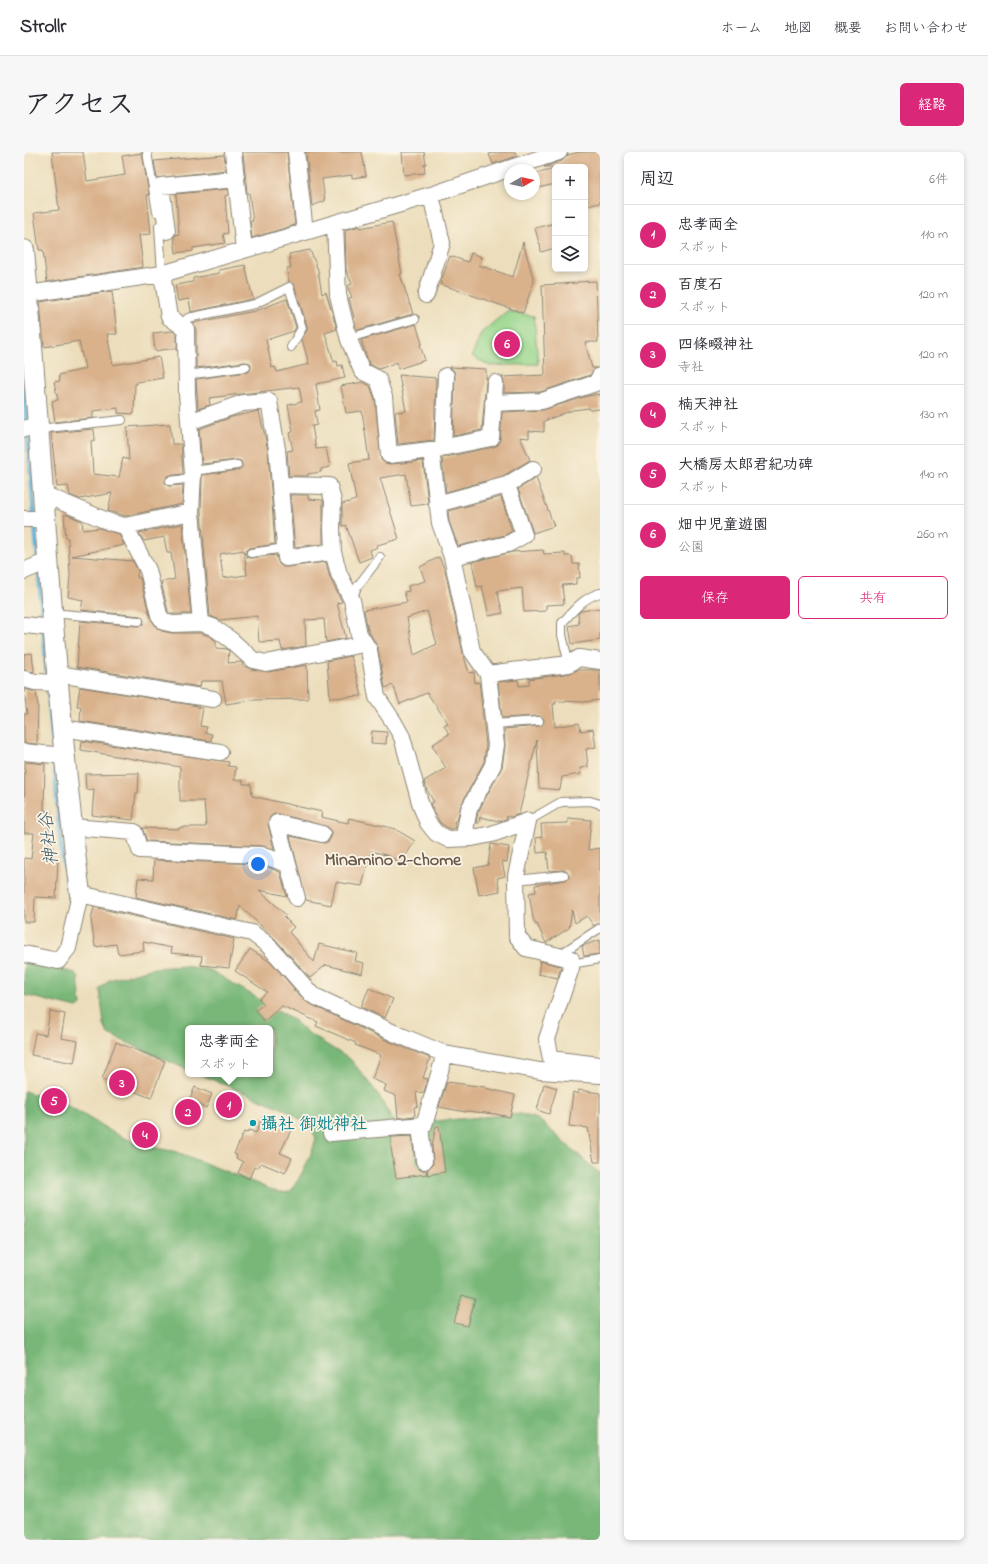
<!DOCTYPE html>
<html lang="ja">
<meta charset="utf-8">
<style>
body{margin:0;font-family:"Indie Flower","Klee One",sans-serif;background:#f7f7f7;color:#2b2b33}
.controls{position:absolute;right:12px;top:12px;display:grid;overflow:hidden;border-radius:6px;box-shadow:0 2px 6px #0003}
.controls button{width:36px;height:36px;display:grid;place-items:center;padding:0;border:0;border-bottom:1px solid #e1e1e2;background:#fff;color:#2b2b33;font:20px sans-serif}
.compass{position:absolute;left:480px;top:12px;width:36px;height:36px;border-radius:50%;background:#fff;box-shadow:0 2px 6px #0003;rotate:81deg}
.you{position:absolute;left:234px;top:712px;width:14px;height:14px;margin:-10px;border:3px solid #fff;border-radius:50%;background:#1a73e8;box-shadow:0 0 0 6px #1a73e833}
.badge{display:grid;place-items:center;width:26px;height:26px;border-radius:50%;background:#db2777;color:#fff;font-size:13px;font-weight:700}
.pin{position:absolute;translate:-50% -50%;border:2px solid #fff;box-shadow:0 1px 4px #0006}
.popup{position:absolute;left:161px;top:873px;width:88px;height:52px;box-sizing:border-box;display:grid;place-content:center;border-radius:6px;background:#fff;filter:drop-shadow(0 1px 3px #0005);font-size:13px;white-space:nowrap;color:#7c7c81}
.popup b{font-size:15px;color:#2b2b33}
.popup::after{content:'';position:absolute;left:50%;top:100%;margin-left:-8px;border:8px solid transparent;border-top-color:#fff}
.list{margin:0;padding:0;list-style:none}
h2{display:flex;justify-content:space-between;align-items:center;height:52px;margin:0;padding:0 16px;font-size:17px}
h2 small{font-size:13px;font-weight:400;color:#7c7c81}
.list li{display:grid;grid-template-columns:26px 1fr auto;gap:12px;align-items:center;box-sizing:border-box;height:60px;padding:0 16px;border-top:1px solid #e1e1e2}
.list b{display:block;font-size:15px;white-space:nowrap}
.list p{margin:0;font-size:13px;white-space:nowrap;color:#7c7c81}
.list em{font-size:13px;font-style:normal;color:#7c7c81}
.actions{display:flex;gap:8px;padding:12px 16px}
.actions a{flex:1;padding:9px 0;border:1px solid #db2777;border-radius:6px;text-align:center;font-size:14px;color:#db2777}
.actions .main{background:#db2777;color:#fff}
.icon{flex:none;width:22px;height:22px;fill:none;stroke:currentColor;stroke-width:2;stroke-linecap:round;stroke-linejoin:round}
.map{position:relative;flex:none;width:576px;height:1388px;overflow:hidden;border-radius:6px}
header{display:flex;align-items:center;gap:24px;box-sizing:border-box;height:56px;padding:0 20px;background:#fff;border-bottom:1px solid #e1e1e2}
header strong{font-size:19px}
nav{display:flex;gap:22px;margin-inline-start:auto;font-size:14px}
.intro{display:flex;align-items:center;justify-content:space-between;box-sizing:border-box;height:96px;padding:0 24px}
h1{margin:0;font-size:28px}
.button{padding:10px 18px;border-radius:6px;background:#db2777;color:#fff;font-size:14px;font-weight:700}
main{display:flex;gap:24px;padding:0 24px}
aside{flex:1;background:#fff;border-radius:6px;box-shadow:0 2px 6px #0003}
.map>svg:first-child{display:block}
.green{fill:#96d68c;stroke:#60805c}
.forest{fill:#78b778;stroke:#527152}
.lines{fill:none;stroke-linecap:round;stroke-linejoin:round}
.stream{stroke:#60b3dc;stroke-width:4.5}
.building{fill:#d9b18b;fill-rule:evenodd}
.service-casing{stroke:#8c8474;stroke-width:10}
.minor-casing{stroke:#8c8474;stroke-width:18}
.tertiary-casing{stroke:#8c8474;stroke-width:22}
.service{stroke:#fff;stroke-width:8}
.minor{stroke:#fff;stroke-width:16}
.tertiary{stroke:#fff;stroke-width:20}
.culture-dot{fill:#0f9aa8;stroke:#fcf5e5;stroke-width:1.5}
.labels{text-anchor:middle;stroke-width:3.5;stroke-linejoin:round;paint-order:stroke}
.culture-label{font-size:17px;font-weight:bold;fill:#0d838f;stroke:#fcf5e5;text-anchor:start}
.water-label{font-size:18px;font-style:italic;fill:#3e5b69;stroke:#fcf5e5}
.neighbourhood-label{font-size:18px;font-weight:bold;fill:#685a4d;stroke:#fcf5e5}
</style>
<header>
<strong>Strollr</strong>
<nav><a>ホーム</a><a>地図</a><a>概要</a><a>お問い合わせ</a></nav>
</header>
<div class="intro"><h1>アクセス</h1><a class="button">経路</a></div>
<main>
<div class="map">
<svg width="576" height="1388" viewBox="0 0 576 1388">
<rect width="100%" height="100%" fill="#fcf5e5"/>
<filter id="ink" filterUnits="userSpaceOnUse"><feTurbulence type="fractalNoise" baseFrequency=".025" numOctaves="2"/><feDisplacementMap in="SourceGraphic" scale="8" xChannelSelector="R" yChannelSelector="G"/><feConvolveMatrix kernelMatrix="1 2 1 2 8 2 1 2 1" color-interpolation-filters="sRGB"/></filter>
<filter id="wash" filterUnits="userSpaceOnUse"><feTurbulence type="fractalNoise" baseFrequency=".012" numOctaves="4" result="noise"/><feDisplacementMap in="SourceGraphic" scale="16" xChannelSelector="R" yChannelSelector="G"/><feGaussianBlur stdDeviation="0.9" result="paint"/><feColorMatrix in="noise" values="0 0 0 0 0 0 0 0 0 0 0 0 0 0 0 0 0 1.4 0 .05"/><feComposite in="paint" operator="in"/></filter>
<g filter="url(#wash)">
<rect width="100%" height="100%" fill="#ecdebc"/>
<!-- green -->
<path class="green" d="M483 159 510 164 514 212 466 214 448 204 457 181Z"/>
<!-- forest -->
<path class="forest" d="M0 808 51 821 54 825 57 853 53 856 0 843Z
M161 814 186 818 267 866 284 881 327 908 351 938 369 968 374 972 496 962 514 967 576 1022V1388H0V939L45 954 90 981 113 992 153 1000 256 1041 266 1040C278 1023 287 1005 292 986L287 976 265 959 175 922H246V876H164V918L84 882 80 873 76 837 85 828 130 816Z"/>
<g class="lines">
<!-- stream -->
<path class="stream" d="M0 236 37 694 47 753"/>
</g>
<g id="blocks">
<!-- building -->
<path class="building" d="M28 0H59L63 29 101 23 98 4 118 1 125 43H123L127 82 115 83 119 115 23 130 19 98H15L10 61 35 58Z
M221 0H263L271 73 228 86 226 69H229L225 41H223L219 1Z
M282 0H338L342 24 328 26V23L298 27 301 49 288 54Z
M378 0H400L402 12H400L401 21 380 23Z
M472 0H491L493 4 469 12 465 2Z
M555 0H576V51L561 54V15H520L538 9 544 3Z
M200 3 202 18 133 26 130 9Z
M531 17V32L510 37V22Z
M204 37V43L201 44 204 81 199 82 201 91 169 96V99L152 101 150 85 152 83 155 82 152 42Z
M368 70 378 122H376L389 162 333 178 325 146 328 145 323 134 328 132 322 118 321 78 336 74V76Z
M531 71V96L517 100 516 91H515L511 76Z
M499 90 510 129 499 161 416 132 426 104 444 110 447 101 458 105 455 113 489 125Z
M286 98 294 118 298 142 302 140 313 177 301 181 310 210 313 209 314 214 318 213 321 226 292 232 296 258 291 259 293 273 288 274 292 297 302 296 306 315 297 317V320L284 322V324H265L263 299 269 298 265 281 269 280 264 253 278 250 275 235 185 246 186 253 174 257 172 227 223 220 226 219 227 215 226 211 221 210 172 216V177L169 171 231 159 263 147 272 175 270 179 242 188 248 216 251 215 253 220 285 212 278 187 283 178V174L270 133 265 130 263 116H267L265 102Z
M221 113 229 147 167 160 165 147 154 149 151 133 169 130V126L195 121V118Z
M572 129 574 190H561L568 216H572L566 223 516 240 480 241V231L478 225 521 223 518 133 553 131V130Z
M88 139 93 182H83L89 213 135 205 139 226 113 230V232H111L110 262 94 261V256L69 259V266L31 270 28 249 34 248 30 230 36 229 35 223 61 217 55 189 20 195 16 150Z
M392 172 398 192 396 193 401 208 374 217 373 210 355 217 345 212 337 188Z
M148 179 153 182V199L152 196 131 199 129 181Z
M426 215 462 217V226L463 225 462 230 458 278 429 284 431 224 430 219Z
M375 223 412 226 410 288 374 292 371 260 382 259Z
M339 230 346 234 351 247 357 308 361 311 366 312 399 309 404 350V352L387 354 382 322 356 326 375 387 353 393 354 395 346 398 348 405 335 410 322 373 318 374V352L332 348 325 311 345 308 338 259 322 261 317 234Z
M576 242V257L566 258 565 256 549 258 520 269V280L505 279V286L496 285 506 308 479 324 422 340 418 306 469 295 474 293 476 287 478 260 519 258 563 244Z
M235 259 244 298 251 392 226 396 222 399V402L223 405 227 406 252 403 255 412 259 415H263L302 410 306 426 318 450 313 451 322 486 302 490 300 467 281 468 282 494 258 498 256 489 235 490 233 464 196 468 186 464 177 360 178 323 214 318 218 315V313L217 309 213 308 178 312 175 277 208 265ZM220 398 223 423 199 426 196 402Z
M146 272 148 292H157L159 322 143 324 141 330 144 334 159 333 158 352 101 364 84 359 88 341 56 347 46 343 44 334 33 335 27 281 70 277 71 288 67 289 69 322 95 325 99 306 105 308 103 275Z
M512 326 530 374 509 381 494 337Z
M266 343H284V347L299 348V392L271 395Z
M477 345 488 379 481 383 434 394 425 369 424 359Z
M40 363H44L58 369 59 378 75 376 95 382 100 393 48 404 109 409 114 419 113 425 116 426 126 465 133 476 138 479 147 481H176L185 484 192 489V496L203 497 205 499 204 511 218 510 219 514 227 517 244 520 283 513 284 547 228 548 202 552 198 529H177L176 535 53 515 56 469 114 474 119 472 120 469 118 465 116 464 57 458 59 448 44 445 46 424 45 404 44 386H42Z
M158 372 167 462H146L144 459 137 430 151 427 147 401H143L140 385 120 389 115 381Z
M519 398 520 402 541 401V404H548L549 412H555L556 426H552V432L538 433 540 452 522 453V459L500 460 498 436 473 439 479 461 465 464 458 434 453 435 448 410 488 400Z
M415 405 421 418 439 501 445 521 450 520 451 531 455 530 462 593 460 610 437 653 433 669H430L432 676 429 677H426L416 671 406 652 410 650 403 638 400 629 422 616 408 593 425 582 420 573 424 571 403 541 376 552 369 533 361 536 354 496 344 478 340 458 383 450 380 440 385 439 384 434 401 429 396 415ZM403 459 413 492 390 503 383 466Z
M576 456V488L548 492 545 474 555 472 554 462 557 459Z
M8 501 10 520 0 518V502Z
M327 504 338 544 306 546 303 509Z
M553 518H576V548L559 550 531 549 532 552H529L531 575 555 571 557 579 569 577 572 595 562 597 564 615 556 616 557 622 538 625 536 638 515 636 513 588 495 662 487 665 483 664 482 667 475 669 456 665 455 671H452L454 660 478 615 481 594 480 577 515 574 518 573 520 569 519 566 515 564 478 566 474 530 494 528 495 534 505 533V527L546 521Z
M56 535 174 554V556H179L176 574 183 575 181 581 188 582 187 589 56 569 57 554H53Z
M0 537 12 540 14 553 13 592 1 591 0 588V562H3Z
M348 579 363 580 362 592 347 591Z
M58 589 205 610 204 614 212 615 210 628H219V632H227L228 644 298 660 297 665 324 671 325 666 364 675 371 677 391 689 377 711 365 704 347 699 338 734 312 730 307 753 282 748 266 684 300 691 305 689 307 685V680L304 675 255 662H250L246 665 244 673 250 697 238 694 123 689 118 676 156 677V675H182L180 649H156V615L57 598Z
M1 610 21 612 20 659H26L24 688H30L28 708H34L32 746 11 745 10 770H0V706L7 707 10 681H0Z
M115 621 114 641H112L109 668 68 663 70 637 62 638 61 622Z
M544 666 567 668 564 698 576 696V771L570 774 563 764 551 771 548 758 545 776 522 791 513 772 512 773 509 766 505 741 512 740 511 733 541 728 545 726V723L542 718 525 719 523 700 513 701 512 686 518 685 517 672 544 671Z
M467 692 485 695 483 710 478 709 481 724 473 726 476 739 455 743 450 716 464 713Z
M130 708 236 712 256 720 263 744 235 738 262 763 260 765 270 775 265 780 290 810 295 792 333 801 331 809 340 811 338 822 302 813 286 826 251 787 216 754 213 768 112 745 114 726 129 727Z
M70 755 210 787 205 816 177 813 178 804 147 801 148 796 119 790 120 799 94 802 92 792 71 795 67 767Z
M576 788V802L560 804 558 794Z
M226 797 248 811 271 838 269 839 273 840 284 851 366 890 406 906 399 926 404 927 400 940 392 941 394 954 390 955 391 964 374 966 372 944 360 939 362 933 348 927 357 903 331 893 332 891 292 874 294 870 258 854 240 869 232 858 240 852 235 847 243 840 211 819Z
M516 809 537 814 534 826 514 822Z
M345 836 369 847 361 866 337 855Z
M26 859 41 862 37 886 54 889 50 911 7 903 11 881 22 883Z
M92 890 141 909 127 946 78 927Z
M423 930 461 935V936L491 943 486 965 471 962 442 959V960L415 955Z
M520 932 533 936 525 962 513 958Z
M171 935 188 942 182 956 165 949Z
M554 938 576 941V1010H570L564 976 545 974 549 940 554 942Z
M239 964 267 978 256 1001 268 1006 261 1021 237 1011 234 1016 230 1015 225 1027 214 1021 219 1010 212 1006 213 1003 210 1002 220 980 223 981 225 978 232 981Z
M412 974H415L421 1020 403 1023 404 1017 409 1012 408 995Z
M388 984 391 1010 396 1018H402L403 1022 372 1026 367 996V985Z
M438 1143 451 1147 444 1174 430 1171Z"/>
</g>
</g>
<g filter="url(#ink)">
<use href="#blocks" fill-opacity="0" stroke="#8c8474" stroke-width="1"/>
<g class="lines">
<!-- service casing -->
<g class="service-casing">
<path id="service" d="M123 0 133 60
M135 74 138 122
M156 173 164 166 231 152 265 135 278 176 267 195
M325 186 391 167
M163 223 222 215
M14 277 98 268
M169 319 213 313
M146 329 169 326
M227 401 261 396
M328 447 333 435 356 405
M28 461 115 469
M545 512 538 483V471C549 459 560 445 576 441
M469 572 515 569
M504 669 537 650 566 649 576 652
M492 728 540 723
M535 803 576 776
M547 812 576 807"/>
</g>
<!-- minor casing -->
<g class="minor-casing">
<path id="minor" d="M209 0 220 97
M272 0 281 80
M311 71 314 143 325 188 338 219 354 227 360 245 365 303 407 298 416 371 428 405 448 499 464 522 472 593 469 613 445 657 441 678 448 686 468 682 504 669
M143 79 137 34 212 27
M138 122 145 165 162 177 163 242 169 322 167 360 177 471
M4 142 138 122 407 43 535 0
M402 143 418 91 407 43
M469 251 518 249 572 231 576 224
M165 270 219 251 245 249 253 297 262 406 309 400
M0 277 13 273
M419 295 422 224
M407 298 467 286 471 231
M256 333 305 334 309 349 308 376 309 400 315 422 328 448 335 482 345 498 353 545 369 569 378 585 397 654 404 671 412 681 424 687 448 686
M19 342 88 371 101 374 124 418 135 463 140 470 149 472 177 471 189 475 207 488 229 508 242 511 340 492
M413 352 483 333 509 317
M0 367H21
M101 374 167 360
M428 405 484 392 500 383 483 333
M0 419 24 409
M0 473 30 476
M34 522 189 547
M464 522 545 512 555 506 576 509
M0 527 11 530 35 531
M38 576 196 600
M0 600 40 604
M504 669 492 724 493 784 502 796 547 807V816L523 887 527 907 575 913
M48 675 110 680 116 698 238 703 263 712
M273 746 253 671 298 682
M0 802 34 809 44 796 56 742 228 781 244 793 288 843 370 881 421 902 516 919 576 923
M396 974 400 1009
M307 981 400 973 421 902"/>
</g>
<!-- tertiary casing -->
<g class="tertiary-casing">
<path id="tertiary" d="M0 98C19 313 29 528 56 742"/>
</g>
<!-- service -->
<use href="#service" class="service"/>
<!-- minor -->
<use href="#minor" class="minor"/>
<!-- tertiary -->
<use href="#tertiary" class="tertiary"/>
</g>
</g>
<!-- markers -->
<circle class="culture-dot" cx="229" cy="971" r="4"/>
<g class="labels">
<!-- culture labels -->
<g class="culture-label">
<text x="237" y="977">攝社 御妣神社</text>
</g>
<!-- water labels -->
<g class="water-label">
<text transform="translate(24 687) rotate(-97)" y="6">神社谷</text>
</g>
<!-- neighbourhood labels -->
<g class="neighbourhood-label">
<text x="369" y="713">Minamino 2-chome</text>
</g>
</g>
</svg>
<div class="controls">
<button>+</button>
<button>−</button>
<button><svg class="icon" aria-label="layers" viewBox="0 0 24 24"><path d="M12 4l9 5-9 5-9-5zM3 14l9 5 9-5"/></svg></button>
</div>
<svg class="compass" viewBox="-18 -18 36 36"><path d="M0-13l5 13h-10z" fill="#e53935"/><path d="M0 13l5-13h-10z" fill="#7c7c81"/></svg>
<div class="you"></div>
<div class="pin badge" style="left:205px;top:953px">1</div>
<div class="popup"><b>忠孝両全</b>スポット</div>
<div class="pin badge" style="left:164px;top:960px">2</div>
<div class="pin badge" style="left:98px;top:931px">3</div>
<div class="pin badge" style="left:121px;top:983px">4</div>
<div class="pin badge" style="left:30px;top:949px">5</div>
<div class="pin badge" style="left:483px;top:192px">6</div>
</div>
<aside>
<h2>周辺<small>6件</small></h2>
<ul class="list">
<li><span class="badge">1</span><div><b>忠孝両全</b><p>スポット</p></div><em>110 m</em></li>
<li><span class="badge">2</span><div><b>百度石</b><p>スポット</p></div><em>120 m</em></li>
<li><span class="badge">3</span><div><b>四條畷神社</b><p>寺社</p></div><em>120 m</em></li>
<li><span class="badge">4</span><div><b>楠天神社</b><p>スポット</p></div><em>130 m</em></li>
<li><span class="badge">5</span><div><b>大橋房太郎君紀功碑</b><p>スポット</p></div><em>140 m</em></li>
<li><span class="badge">6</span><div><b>畑中児童遊園</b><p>公園</p></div><em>260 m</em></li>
</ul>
<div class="actions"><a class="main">保存</a><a>共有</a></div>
</aside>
</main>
